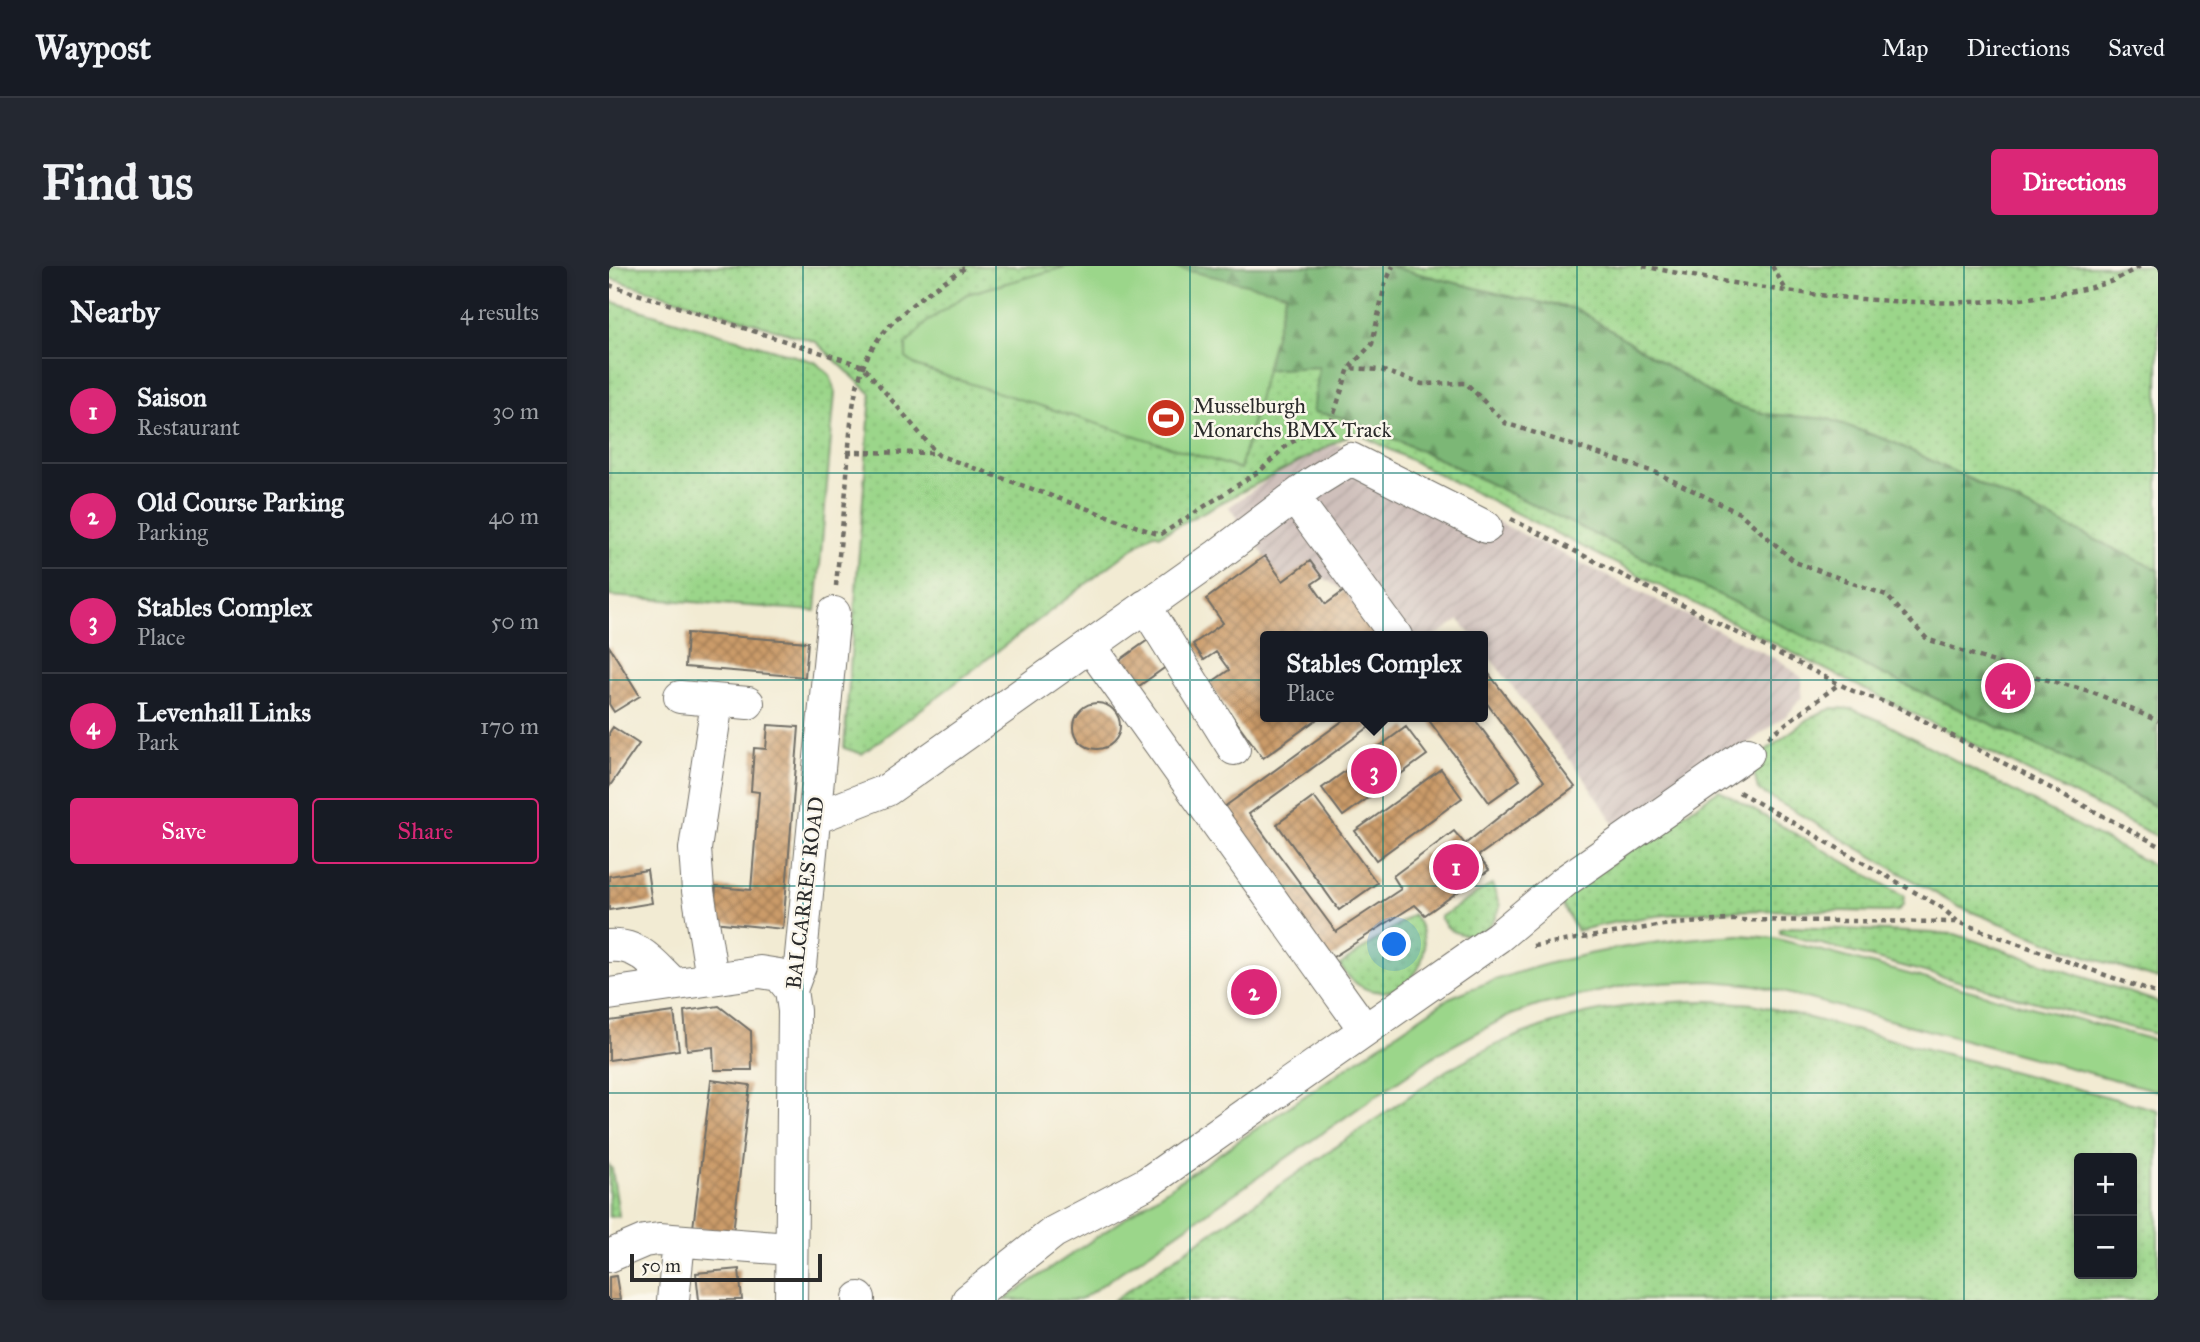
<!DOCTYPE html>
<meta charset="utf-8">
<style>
body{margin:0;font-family:"IM FELL Great Primer",serif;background:#242831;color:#f1f3f6}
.controls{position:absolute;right:21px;bottom:21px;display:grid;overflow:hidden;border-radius:7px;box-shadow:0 4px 10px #0003}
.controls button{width:63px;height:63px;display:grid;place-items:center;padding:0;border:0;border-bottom:2px solid #363941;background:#171b24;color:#f1f3f6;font:35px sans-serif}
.scale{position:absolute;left:21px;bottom:18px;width:192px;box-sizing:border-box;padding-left:7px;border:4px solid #2b2b2b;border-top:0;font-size:19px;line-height:24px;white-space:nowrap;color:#2b2b2b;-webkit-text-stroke:5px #fbf7ec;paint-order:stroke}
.you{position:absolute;left:786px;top:679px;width:24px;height:24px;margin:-18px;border:5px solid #fff;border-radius:50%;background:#1a73e8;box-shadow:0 0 0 10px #1a73e833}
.badge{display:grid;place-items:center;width:46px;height:46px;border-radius:50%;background:#db2777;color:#fff;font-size:23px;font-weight:700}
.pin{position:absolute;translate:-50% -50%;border:4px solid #fff;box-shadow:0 2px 7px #0006}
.popup{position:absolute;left:651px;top:365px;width:228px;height:91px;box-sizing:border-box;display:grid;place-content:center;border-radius:7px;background:#171b24;filter:drop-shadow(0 2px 5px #0005);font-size:23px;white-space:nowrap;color:#9ea1a6}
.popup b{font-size:26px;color:#f1f3f6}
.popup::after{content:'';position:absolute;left:50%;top:100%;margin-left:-14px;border:14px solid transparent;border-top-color:#171b24}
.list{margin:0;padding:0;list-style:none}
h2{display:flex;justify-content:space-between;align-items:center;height:91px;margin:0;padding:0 28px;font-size:30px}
h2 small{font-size:23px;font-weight:400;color:#9ea1a6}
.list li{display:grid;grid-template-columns:46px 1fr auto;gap:21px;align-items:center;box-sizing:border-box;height:105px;padding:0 28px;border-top:2px solid #363941}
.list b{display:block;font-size:26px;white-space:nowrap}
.list p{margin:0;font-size:23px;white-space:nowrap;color:#9ea1a6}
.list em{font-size:23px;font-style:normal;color:#9ea1a6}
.actions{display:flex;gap:14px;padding:21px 28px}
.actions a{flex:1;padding:16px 0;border:2px solid #db2777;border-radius:7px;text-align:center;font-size:24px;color:#db2777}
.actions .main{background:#db2777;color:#fff}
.map{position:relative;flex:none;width:1549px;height:1034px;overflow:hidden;border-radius:7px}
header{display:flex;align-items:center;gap:42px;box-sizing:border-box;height:98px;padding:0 35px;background:#171b24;border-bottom:2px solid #363941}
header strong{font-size:33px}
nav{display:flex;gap:38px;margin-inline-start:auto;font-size:24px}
.intro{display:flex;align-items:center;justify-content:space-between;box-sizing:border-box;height:168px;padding:0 42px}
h1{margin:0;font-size:49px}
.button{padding:18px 32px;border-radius:7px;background:#db2777;color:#fff;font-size:24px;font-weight:700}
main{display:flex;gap:42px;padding:0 42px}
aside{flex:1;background:#171b24;border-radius:7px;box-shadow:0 4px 10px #0003}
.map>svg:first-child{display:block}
.industrial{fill:url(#industrial-furrows)}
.green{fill:url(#green-dots);stroke:#63805a;stroke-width:2;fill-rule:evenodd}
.forest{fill:url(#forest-firs);stroke:#547150;stroke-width:2}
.pitch{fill:#9bd68a;stroke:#63805a;stroke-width:2}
.building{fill:url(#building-cross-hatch)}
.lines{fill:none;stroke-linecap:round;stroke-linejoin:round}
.minor-casing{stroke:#716e66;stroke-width:34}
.path{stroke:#716e66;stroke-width:4.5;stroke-dasharray:5 5;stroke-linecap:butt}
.minor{stroke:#fff;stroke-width:32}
.grid{fill:none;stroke:#0f766e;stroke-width:2;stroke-opacity:0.55}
.labels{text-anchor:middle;stroke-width:5;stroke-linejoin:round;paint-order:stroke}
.poi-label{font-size:21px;fill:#2b2b2b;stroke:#fbf7ec;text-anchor:start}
.street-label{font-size:21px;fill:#2b2b2b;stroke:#fbf7ec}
</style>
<header>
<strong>Waypost</strong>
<nav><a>Map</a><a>Directions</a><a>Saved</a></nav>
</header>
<div class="intro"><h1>Find us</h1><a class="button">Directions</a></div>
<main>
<aside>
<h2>Nearby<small>4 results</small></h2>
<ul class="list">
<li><span class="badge">1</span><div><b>Saison</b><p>Restaurant</p></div><em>30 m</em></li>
<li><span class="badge">2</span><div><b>Old Course Parking</b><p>Parking</p></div><em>40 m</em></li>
<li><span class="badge">3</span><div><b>Stables Complex</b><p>Place</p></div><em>50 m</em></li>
<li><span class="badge">4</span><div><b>Levenhall Links</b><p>Park</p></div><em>170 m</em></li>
</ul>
<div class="actions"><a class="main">Save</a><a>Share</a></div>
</aside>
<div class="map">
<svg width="1549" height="1034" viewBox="0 0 1549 1034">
<defs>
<pattern id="industrial-furrows" width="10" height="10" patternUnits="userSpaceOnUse" patternTransform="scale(1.75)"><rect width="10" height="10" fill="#cfc0bb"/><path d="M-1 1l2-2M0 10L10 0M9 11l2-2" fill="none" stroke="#b2a5a1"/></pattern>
<pattern id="green-dots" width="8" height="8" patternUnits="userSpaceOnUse" patternTransform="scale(1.75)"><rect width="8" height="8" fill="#9bd68a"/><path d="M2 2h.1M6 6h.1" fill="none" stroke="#86b877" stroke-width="1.8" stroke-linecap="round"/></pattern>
<pattern id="forest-firs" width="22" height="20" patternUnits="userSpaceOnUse" patternTransform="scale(1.75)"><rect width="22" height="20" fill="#7cb776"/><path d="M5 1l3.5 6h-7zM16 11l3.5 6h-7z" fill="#669561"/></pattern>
<pattern id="building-cross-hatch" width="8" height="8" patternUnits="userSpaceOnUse" patternTransform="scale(1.75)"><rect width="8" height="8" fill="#cb9b69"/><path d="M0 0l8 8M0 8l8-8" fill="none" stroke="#a57f57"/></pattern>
</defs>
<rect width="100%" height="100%" fill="#fbf7ec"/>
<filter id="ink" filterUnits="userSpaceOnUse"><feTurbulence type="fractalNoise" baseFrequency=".0143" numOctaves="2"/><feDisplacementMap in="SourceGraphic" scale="14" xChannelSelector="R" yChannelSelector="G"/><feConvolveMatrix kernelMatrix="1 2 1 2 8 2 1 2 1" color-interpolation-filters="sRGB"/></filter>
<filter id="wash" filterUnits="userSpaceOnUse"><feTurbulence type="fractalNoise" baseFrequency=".00686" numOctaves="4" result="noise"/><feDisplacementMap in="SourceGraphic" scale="28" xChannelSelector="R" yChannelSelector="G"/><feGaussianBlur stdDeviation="1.57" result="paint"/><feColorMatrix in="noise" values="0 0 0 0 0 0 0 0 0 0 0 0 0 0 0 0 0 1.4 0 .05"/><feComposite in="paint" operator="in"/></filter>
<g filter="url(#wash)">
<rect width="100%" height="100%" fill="#f2ebd3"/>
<!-- industrial -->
<path class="industrial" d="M715 178 733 179 1173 396 1193 412V431L1179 448 1080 520 1024 554 1006 559 977 515 874 383V370H863L850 354 826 370H768L735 325 713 311 701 295 674 315 620 241 705 181Z"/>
<!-- green -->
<path class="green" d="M0 0H1549V571L746 166 551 269 544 267 253 488 235 482 262 128 207 76 0 12Z
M0 35 206 96 221 109 226 126 207 345 0 330Z
M1224 442 1243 443 1272 455 1549 602V713L1476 690 1350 641 1149 524 1144 502 1146 492 1204 450Z
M1110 524 1295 630 1294 639 1289 645 1279 646C1176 644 1068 638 968 665L950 633Z
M883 618 891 640C885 670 846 681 831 651Z
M804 648C843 701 770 762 731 699Z
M1183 661 1346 668 1549 736V769L1171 667V663Z
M1102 735 1144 738 1185 748 1549 844V1034H505L838 804C926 754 1001 735 1102 735ZM1470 892H1523V1008H1470Z
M0 899 3 903 10 950 0 951Z"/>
<!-- forest -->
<path class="forest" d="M521 0H779L907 32 968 43 1116 136 1157 148 1220 153 1286 177 1549 304V542L1462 495 1273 408 824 190 736 152 704 146 710 101 650 104 638 18 593 15Z"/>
<!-- pitch -->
<path class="pitch" d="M459 0H558L677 27 631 203 309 101 297 92V78L318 56 358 28Z
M1131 669 1165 672 1549 775V825L1147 719 1102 715 1023 718 931 739 899 750 828 788 471 1034H395L840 732C932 692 1031 674 1131 669Z"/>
<g id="blocks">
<!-- building -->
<path class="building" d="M656 290 674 315 701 295 713 311 703 318 717 338 735 325 768 370H656V451H711L654 492 600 418 620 404 607 386 595 394 584 378 614 357 597 333Z
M78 367 199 376 196 411 76 401Z
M539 374 558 400 523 425 504 399Z
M0 380 31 430 5 446 0 438Z
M874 400 966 521 869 590 880 604 816 649 806 639 721 693 611 544 739 451H774L640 548 727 666 792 623 784 610 845 565 856 578 935 515 874 432Z
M465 460a23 23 0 1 1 46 0a23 23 0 1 1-46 0Z
M822 451H864L911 514 880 536 819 453Z
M159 459 190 461 174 663 104 656 107 621 142 624 150 526 142 525 145 482 157 483Z
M4 461 30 478 0 521V467Z
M797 461 818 489 734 550 713 522Z
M832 503 853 532 767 594 746 565Z
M705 531 768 617 730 644 668 558Z
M38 604 43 637 0 644V610Z
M110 740 142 765 143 804H105L104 781 78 784 75 745Z
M65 746 70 784 0 794V755Z
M102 814 141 819 124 967 84 962Z
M130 1003 133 1034H90L87 1007Z
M7 1010 11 1034H0V1011Z"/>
</g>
</g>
<g filter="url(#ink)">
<use href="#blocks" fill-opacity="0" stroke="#716e66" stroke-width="2"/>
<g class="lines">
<!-- minor casing -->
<g class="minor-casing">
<path id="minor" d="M685 231 787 370
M536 340 625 483
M481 380 756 764
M71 431 139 437
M206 552 278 524 609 289 705 216 742 193 877 261
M0 680C30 677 45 699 65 718
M103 712 89 625 86 583 108 436
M0 728 151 706 170 709 182 724
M0 990 35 975 50 973 181 983
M64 1034 70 975
M182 1034 185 745 182 724 191 700 225 347
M250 1034V1032
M359 1034 445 966 538 917 889 671 956 615 1139 487"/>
</g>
<!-- path -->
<path class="path" d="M1034 0C1172 29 1361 56 1498 17 1510 13 1521 5 1532 0
M1163 0 1177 24
M0 19 254 100 329 189 551 269 652 204 678 179 700 166 728 167
M741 101 763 78 776 18 784 0
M719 166 740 102 772 104 813 118 857 117 896 157 1048 207 1132 248 1186 296 1277 329 1318 373 1431 412 1484 426 1549 455
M238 186 325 187
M902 253 1244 425 1287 440 1549 579
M227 320C230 283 236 245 238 208 242 160 241 104 275 66 298 39 330 18 359 0
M1159 471 1230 418
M1130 526 1332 641 1348 655
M924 680 1054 659 1120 654 1349 656 1549 728"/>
<!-- minor -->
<use href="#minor" class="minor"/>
</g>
</g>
<!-- grid -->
<path class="grid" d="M194 0V1034M387 0V1034M581 0V1034M774 0V1034M968 0V1034M1162 0V1034M1355 0V1034M0 207H1549M0 414H1549M0 620H1549M0 827H1549"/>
<!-- icons -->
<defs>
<g id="stadium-disc" transform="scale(2.0125)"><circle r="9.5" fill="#c8321e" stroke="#fbf7ec"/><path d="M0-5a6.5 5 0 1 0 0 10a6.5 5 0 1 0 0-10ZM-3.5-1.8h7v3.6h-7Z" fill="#fff"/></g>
</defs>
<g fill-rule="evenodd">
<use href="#stadium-disc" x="557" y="152"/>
</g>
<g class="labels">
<!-- poi labels -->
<g class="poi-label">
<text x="584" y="147">Musselburgh<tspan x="584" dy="24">Monarchs BMX Track</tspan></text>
</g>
<!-- street labels -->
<g class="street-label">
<text transform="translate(196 627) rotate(-83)" y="7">BALCARRES ROAD</text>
</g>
</g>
</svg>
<div class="controls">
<button>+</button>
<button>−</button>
</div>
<div class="scale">50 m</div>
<div class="you"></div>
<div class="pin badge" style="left:847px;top:601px">1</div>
<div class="pin badge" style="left:645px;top:726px">2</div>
<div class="pin badge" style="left:765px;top:505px">3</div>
<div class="popup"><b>Stables Complex</b>Place</div>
<div class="pin badge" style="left:1399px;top:420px">4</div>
</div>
</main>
